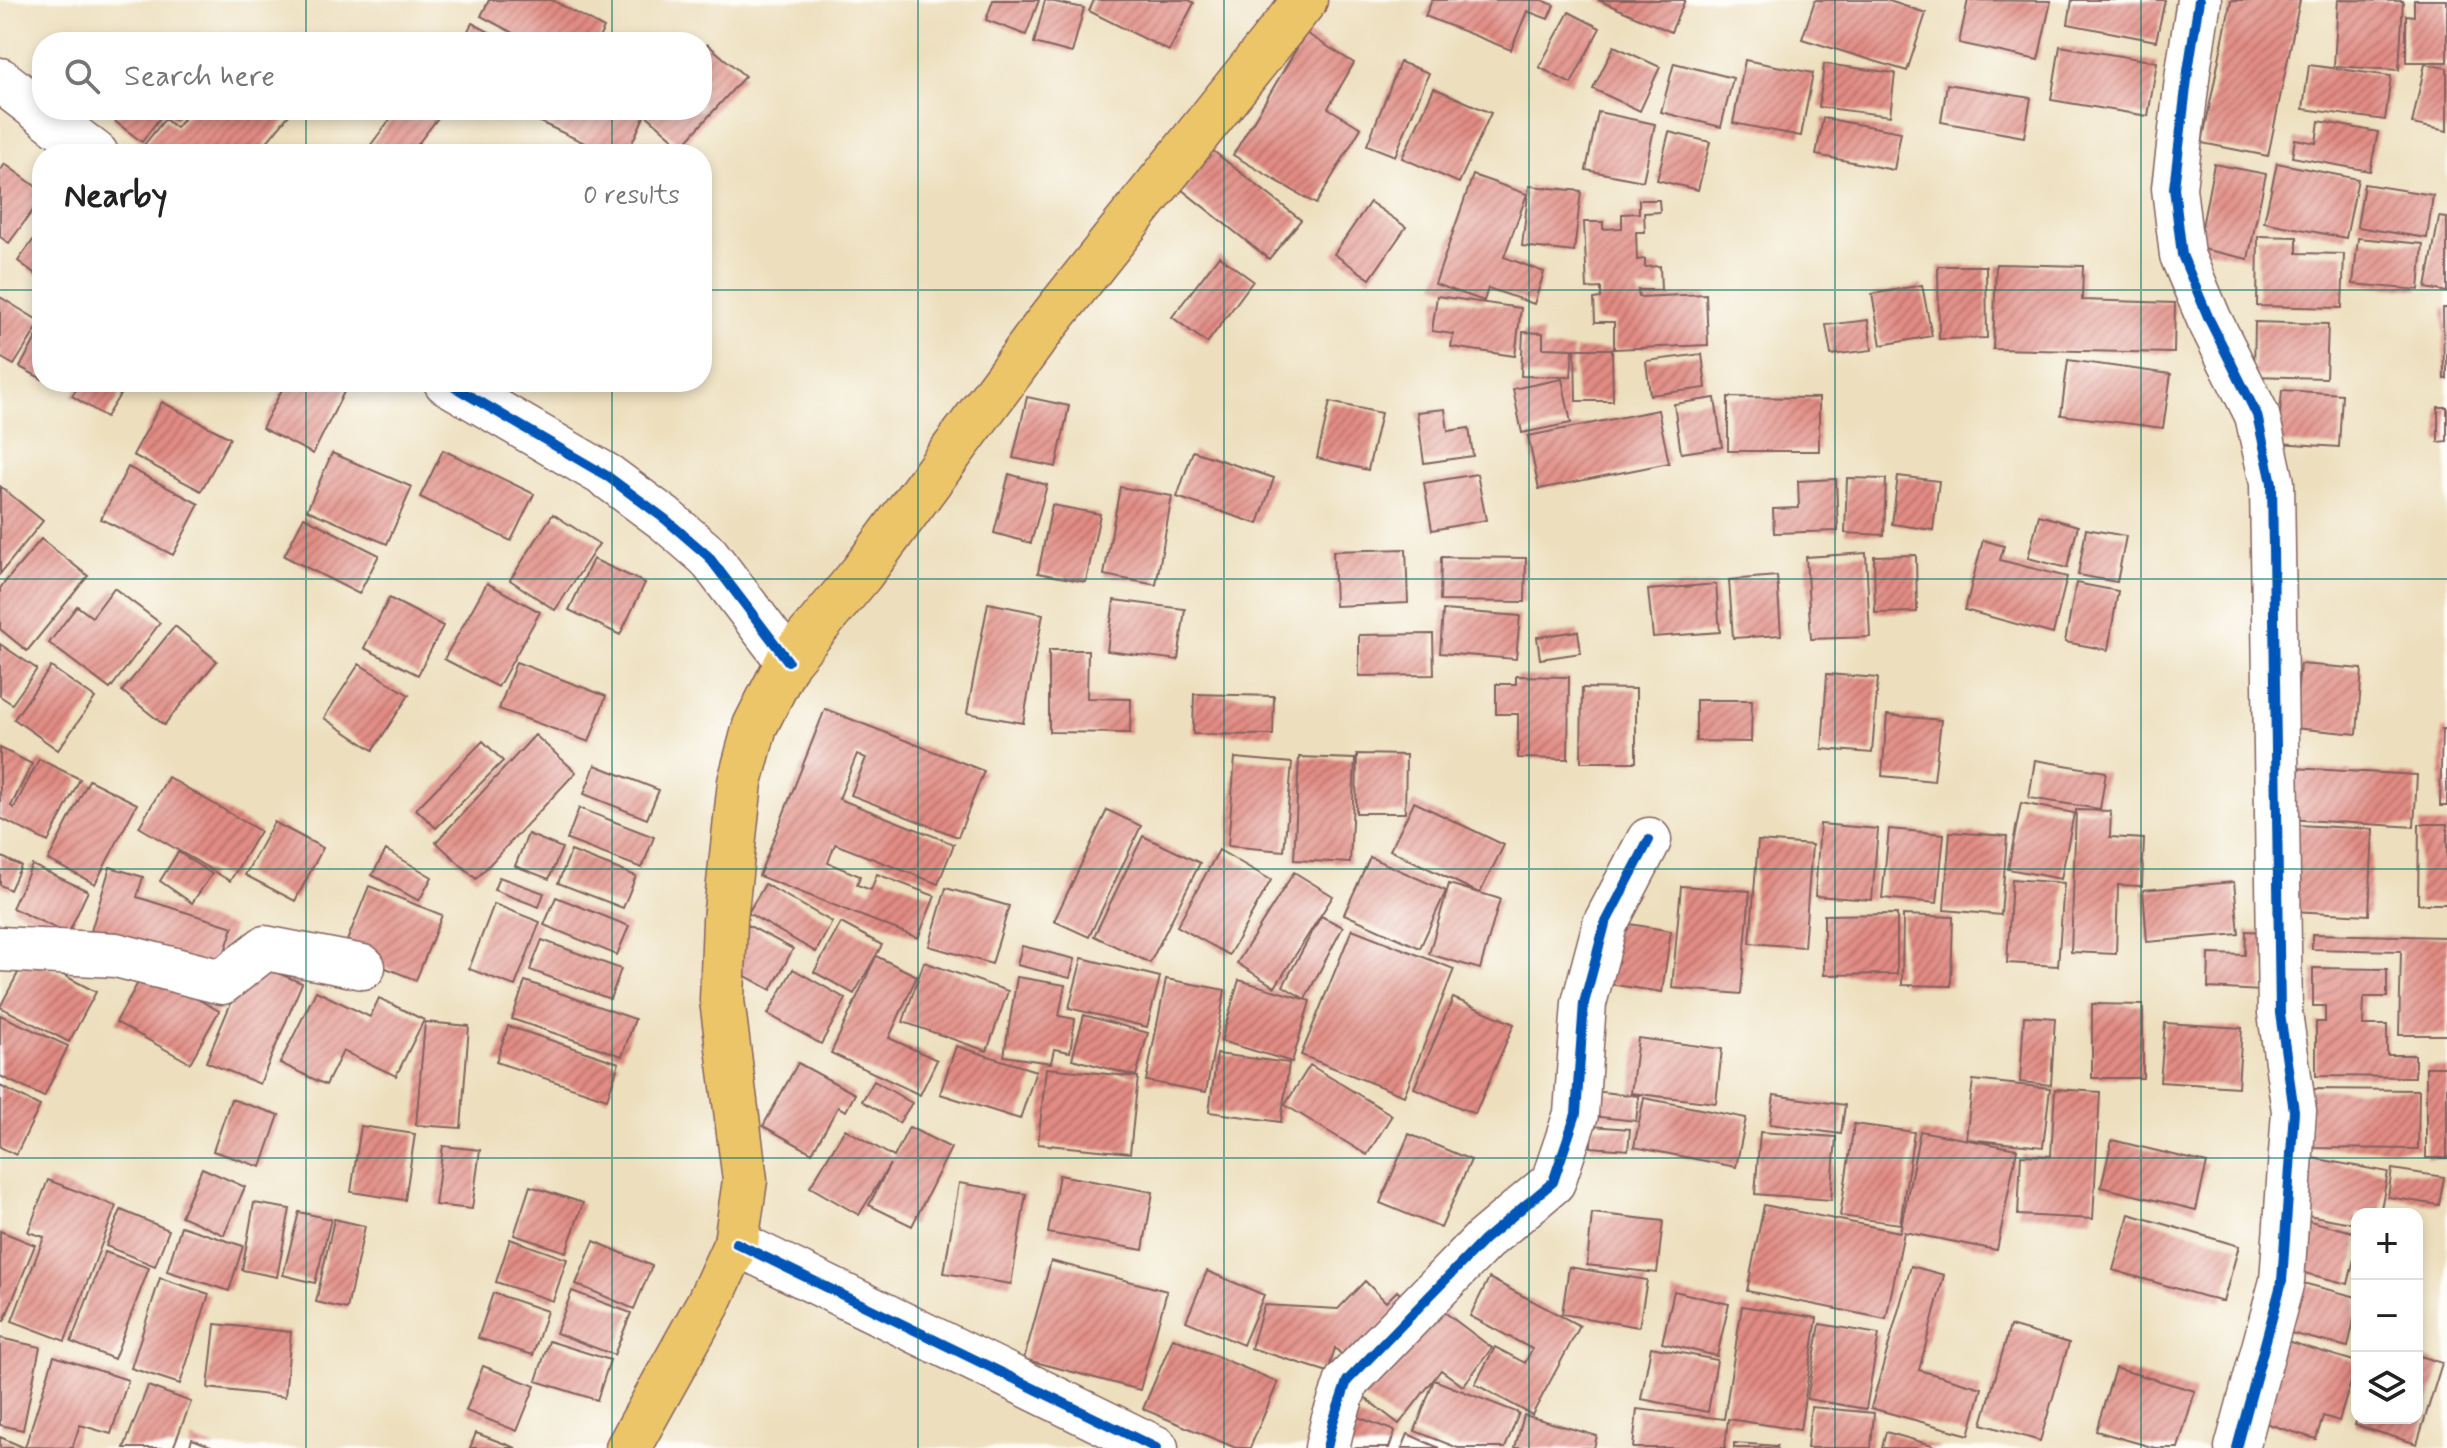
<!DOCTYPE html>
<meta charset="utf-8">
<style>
body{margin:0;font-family:Mynerve,sans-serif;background:#f6f6f6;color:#222}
.controls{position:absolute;right:24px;bottom:24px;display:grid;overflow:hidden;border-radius:16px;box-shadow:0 4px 12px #0003}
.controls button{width:72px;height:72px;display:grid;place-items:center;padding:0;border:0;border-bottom:2px solid #e0e0e0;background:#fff;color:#222;font:40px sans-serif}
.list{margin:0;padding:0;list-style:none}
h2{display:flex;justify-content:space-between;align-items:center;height:104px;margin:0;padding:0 32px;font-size:34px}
h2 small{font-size:26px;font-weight:400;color:#767676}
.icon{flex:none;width:44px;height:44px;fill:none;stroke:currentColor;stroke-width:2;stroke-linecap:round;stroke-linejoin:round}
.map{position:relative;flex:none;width:2447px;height:1448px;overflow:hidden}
.search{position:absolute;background:#fff;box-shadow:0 4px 12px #0003;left:32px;top:32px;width:680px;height:88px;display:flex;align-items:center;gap:20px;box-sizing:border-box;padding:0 28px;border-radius:32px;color:#767676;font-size:30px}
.panel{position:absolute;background:#fff;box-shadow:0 4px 12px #0003;left:32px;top:144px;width:680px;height:248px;border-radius:32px}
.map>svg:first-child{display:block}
.building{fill:url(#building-hatch)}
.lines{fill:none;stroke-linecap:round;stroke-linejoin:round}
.minor-casing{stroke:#83625e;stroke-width:47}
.major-casing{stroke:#83625e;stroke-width:47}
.minor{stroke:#fff;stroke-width:44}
.major{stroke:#edc569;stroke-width:44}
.cycleway-casing{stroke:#fdfcf7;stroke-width:15}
.cycleway{stroke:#0057b8;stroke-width:10}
.grid{fill:none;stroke:#0f766e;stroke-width:2;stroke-opacity:0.55}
</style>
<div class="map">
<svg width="2447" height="1448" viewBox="0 0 2447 1448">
<defs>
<pattern id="building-hatch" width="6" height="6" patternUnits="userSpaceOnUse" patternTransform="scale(2)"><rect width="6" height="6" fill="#e18b83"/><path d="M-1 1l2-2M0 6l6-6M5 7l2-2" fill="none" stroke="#b8716b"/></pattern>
</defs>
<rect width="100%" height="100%" fill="#fdfcf7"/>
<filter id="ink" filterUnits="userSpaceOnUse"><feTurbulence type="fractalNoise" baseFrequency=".0125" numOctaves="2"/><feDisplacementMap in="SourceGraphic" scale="16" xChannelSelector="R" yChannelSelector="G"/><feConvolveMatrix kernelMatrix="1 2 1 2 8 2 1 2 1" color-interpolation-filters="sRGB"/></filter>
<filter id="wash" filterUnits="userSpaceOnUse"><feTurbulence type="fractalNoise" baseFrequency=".006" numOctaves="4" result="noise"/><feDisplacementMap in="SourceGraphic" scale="32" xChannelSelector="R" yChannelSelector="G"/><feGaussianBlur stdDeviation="1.8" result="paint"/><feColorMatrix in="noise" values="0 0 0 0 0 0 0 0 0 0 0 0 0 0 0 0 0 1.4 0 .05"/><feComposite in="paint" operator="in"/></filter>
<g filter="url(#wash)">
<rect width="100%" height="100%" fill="#eddfbd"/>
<g id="blocks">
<!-- building -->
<path class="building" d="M489 0H552L604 28 597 42H530L481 16Z
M993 0H1039L1026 35 986 20Z
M1045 0 1084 8 1072 53 1034 43Z
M1094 0H1189L1194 3 1169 51 1089 11Z
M1432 0H1542L1554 5 1548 19 1527 11 1511 50 1425 16Z
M1598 0H1685L1671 32Z
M1815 0H1886L1926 13 1907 71 1802 39Z
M1968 0 2051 1 2038 60 1959 43Z
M2072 0H2165L2156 41 2068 24Z
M2231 0H2300L2268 156 2202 143Z
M2338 0 2403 1 2399 70 2334 66Z
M2414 0H2447V62H2406V15L2414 16Z
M1569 12 1600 28 1571 84 1539 67Z
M472 23 508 42H462Z
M1306 33 1354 63 1328 108 1361 128 1316 204 1233 155Z
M707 44 745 76 682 146 645 114 649 110H702V49Z
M1614 46 1660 67 1640 111 1593 89Z
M2060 46 2157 62 2148 116 2051 100Z
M1745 60 1813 73 1801 136 1733 123Z
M1400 62 1429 73 1395 156 1367 145Z
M1674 63 1733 78 1721 127 1661 112Z
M1824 64 1895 73 1890 116 1819 107Z
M2425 64 2447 68V131L2412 124Z
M2309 65 2391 76 2385 120 2303 109Z
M1947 84 2031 98 2024 137 1941 122Z
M1434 88 1491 113 1459 183 1402 158Z
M118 110H183L175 120 164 112 142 142 112 119Z
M191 110H293L257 154H152L143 146 165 119 176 128Z
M397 110H444L410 154H381L370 146Z
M530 110H647L627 154H608L527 116Z
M1598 112 1655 124 1643 181 1586 170Z
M1823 118 1901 132 1894 170 1816 155Z
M2319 121 2378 132 2370 171 2292 157 2295 139 2316 143Z
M1669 132 1710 142 1698 190 1657 180Z
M1212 150 1301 220 1269 259 1181 189Z
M2277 163 2358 179 2346 238 2264 222Z
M5 164 42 191V198L9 243 0 237V171Z
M2214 164 2266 174 2248 259 2198 248Z
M1473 175 1527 194 1504 257 1544 272 1534 304 1488 288 1484 301 1435 284Z
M2364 184 2433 195 2427 238 2357 227Z
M1529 186 1581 191 1574 252 1522 246Z
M1639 200H1659L1660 212 1644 213 1645 232H1636L1637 260 1645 259V267L1660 266 1661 290H1638L1639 297 1706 294 1708 345 1614 349V322H1595L1594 299 1601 298V288L1587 289 1584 222H1603V229L1622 228V214L1639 213Z
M1370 202 1406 227 1370 279 1334 254Z
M2439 217 2447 218V292L2426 288Z
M42 228V279L18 261Z
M2258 236 2297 237V253L2344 254 2342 308 2257 306Z
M2358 238 2423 244 2419 290 2353 284Z
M1219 256 1253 281 1207 343 1172 317Z
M1996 264 2083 266 2082 300 2175 303 2174 353 1993 349Z
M1938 266H1986L1987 338 1939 339Z
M1922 285 1932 336 1881 345 1872 294Z
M1437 296 1521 308 1515 356 1451 347 1453 334 1432 331Z
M0 297 41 322 14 365 0 357Z
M2443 308H2447V379H2444Z
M1868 320 1872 350 1831 355 1826 325Z
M2255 322 2328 324 2326 378 2254 376Z
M42 327V379L20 367Z
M1523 332 1543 333V348L1573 349 1571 377 1521 376Z
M1575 349H1612L1613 401H1576Z
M1702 354 1706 388 1650 395 1646 361Z
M2068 360 2171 374 2163 428 2061 415Z
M1562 379 1571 423 1522 433 1513 389Z
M81 382H128L106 417 72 396Z
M286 382H340L347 386 313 454 262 428Z
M2282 390 2342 394 2339 447 2278 443Z
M1027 397 1069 406 1056 467 1013 458Z
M1728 397 1819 398V451H1728Z
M1715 398 1722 447 1681 453 1674 404Z
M162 402 230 438 201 491 133 455Z
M1330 402 1381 413 1368 470 1317 458Z
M2438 407H2447V441L2438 442Z
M1445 409 1448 431 1469 428 1473 456 1424 463 1417 412Z
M1658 410 1669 463 1539 489 1528 436Z
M443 450 534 494 511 541 420 497Z
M1193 451 1274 478 1258 524 1177 497Z
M332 453 412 487 387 544 307 510Z
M128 467 199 504 173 555 101 519Z
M1009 474 1047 485 1031 543 994 533Z
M1477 474 1486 520 1432 530 1424 483Z
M1898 476 1939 481 1933 530 1892 524Z
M1847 478 1886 479 1884 535 1845 533Z
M1836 479 1838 531 1774 533 1773 509 1799 508 1798 481Z
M0 486 43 521 0 574Z
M1120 487 1172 496 1156 585 1104 575Z
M1052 505 1100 514 1086 582 1038 573Z
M553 514 599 544 555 610 510 580Z
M2039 515 2078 526 2067 568 2028 558Z
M304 517 379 555 359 594 284 556Z
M2086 529 2126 536 2117 582 2078 575Z
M41 539 88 576 27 651 0 629V588Z
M1983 540 2004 546 2000 560 2067 577 2053 634 1965 610Z
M1406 549 1408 603 1335 606 1333 551Z
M1866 553 1870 637 1811 639 1806 557Z
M1916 555 1917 612 1875 613 1874 556Z
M1441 557 1526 558 1525 602 1440 601Z
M593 559 645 583 620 635 569 610Z
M1777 576 1781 635 1733 638 1729 580Z
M487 583 540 612 498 687 444 659Z
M2076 583 2118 591 2108 650 2065 642Z
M1716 584 1720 632 1653 637 1648 590Z
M114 588 160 623 110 689 49 643 77 606 92 617Z
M389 598 443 626 418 675 364 648Z
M1114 600 1185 609 1178 660 1107 651Z
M988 603 1043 614 1023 723 967 713Z
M1443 610 1520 616 1516 659 1440 653Z
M175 626 217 661 164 725 122 691Z
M1578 631 1581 653 1540 659 1537 637Z
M1433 634 1434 675 1359 676V635Z
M0 644 37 669 12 704 0 696Z
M1049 650H1088L1087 698 1131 699 1130 733 1049 732Z
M516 662 606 696 589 742 499 709Z
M359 664 409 695 373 750 324 718Z
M2300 664 2362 669 2357 734 2294 728Z
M51 667 95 698 58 750 14 719Z
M1827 674 1878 678 1872 753 1822 749Z
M1516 676 1569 677 1568 759 1518 758V714H1496V684H1516Z
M1582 688 1636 689V762H1581Z
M1194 694 1274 696 1273 735 1193 734Z
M1696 700H1752L1751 742 1696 741Z
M825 709 984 771 958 837 851 795 866 758 857 754 839 799 954 844 938 884 835 844 828 863 860 876 857 885 871 890 877 874 935 896 918 938 759 876Z
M1887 715 1941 720 1934 781 1882 776Z
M2442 729H2447V806H2440Z
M535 735 576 772 476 879 436 842Z
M483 741 503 761 436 828 416 809Z
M0 748 32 764 11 806 14 808 39 759 80 779 48 842 0 818Z
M1357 754 1406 755 1405 813H1356Z
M1299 757 1355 759 1350 863 1294 860Z
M1235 758 1292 763 1284 851 1228 846Z
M2035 760 2106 772 2100 809 2029 798Z
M595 765 659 790 647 819 584 794Z
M2293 768 2417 775 2414 827 2289 819Z
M168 777 260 831 230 881 139 827Z
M89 780 137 804 95 884 48 860Z
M1414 802 1504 845 1480 893 1500 899 1480 969 1429 954 1449 884 1479 893 1390 850Z
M2021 803 2074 813 2061 879 2008 869Z
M579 808 654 837 642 868 567 840Z
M1107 810 1141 826 1089 937 1054 921Z
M2076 810 2111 811 2110 837 2144 839 2142 886 2118 885 2116 954 2071 952Z
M274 822 323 848 295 901 245 875Z
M1820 824 1878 829 1872 900 1815 896Z
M2419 824H2447V904H2418Z
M2296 825 2373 829 2369 915 2292 911Z
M1889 829 1944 834 1937 903 1882 898Z
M1950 832 2007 836 2001 915 1944 910Z
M528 834 562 848 549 879 515 866Z
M1143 836 1200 863 1150 963 1094 936Z
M1758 841 1812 845 1804 947 1750 943Z
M386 850 432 877 419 901 372 875Z
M1219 850 1271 880 1229 955 1177 926Z
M571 851 636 876 623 908 558 883Z
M178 852 212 874 192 903 160 881Z
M0 856 21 866 10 890 0 885Z
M1370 857 1446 891 1420 948 1344 914Z
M32 865 88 891 68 934 12 908Z
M110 867 143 877 137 897 233 927 219 970 91 931Z
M1294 872 1333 896 1275 987 1237 963Z
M499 877 544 893 539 907 494 890Z
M2012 879 2064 883 2058 966 2007 963Z
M2234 882 2239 934 2147 942 2143 890Z
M765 884 832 922 816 952 748 913Z
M369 886 442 915 416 980 343 951Z
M1681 886 1750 891 1741 994 1672 988Z
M946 888 1009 906 992 964 929 946Z
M556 897 629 926 617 955 544 925Z
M494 904 540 922 515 986 469 969Z
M1897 914V974L1824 975V915Z
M1903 915 1953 917 1951 986 1902 985Z
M1321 916 1343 927 1305 999 1283 986Z
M738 920 793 949 771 990 727 966Z
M1612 921 1671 931 1662 992 1602 983Z
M841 923 882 945 854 994 814 972Z
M1352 929 1454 969 1404 1096 1301 1055Z
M2246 931 2264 932 2262 991 2208 988 2209 954 2245 955Z
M2312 934 2447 937V1035H2399L2401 951 2312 949Z
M542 940 621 969 610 999 530 970Z
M1022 946 1075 959 1070 978 1017 965Z
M27 956 96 992 69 1042 0 1007Z
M876 956 917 976 889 1038 937 1060 920 1095 831 1053Z
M1082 958 1160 977 1147 1027 1069 1008Z
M924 962 1008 991 987 1051 903 1022Z
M263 967 302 983 260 1084 206 1062 244 972Z
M2313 968 2387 969V997H2364L2363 1025H2387V1055H2415V1077L2316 1076V1022H2325V1006H2313Z
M793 969 846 999 821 1044 768 1014Z
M145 970 219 1011 190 1063 116 1022Z
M1017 977 1065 985 1059 1016 1075 1019 1070 1052 1054 1049 1051 1063 1004 1056Z
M1166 979 1225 990 1206 1092 1146 1081Z
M1239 980 1310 1001 1292 1062 1221 1041Z
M525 981 635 1019 622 1056 512 1019Z
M316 991 370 1017 379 998 424 1020 396 1076 343 1051 326 1085 280 1063Z
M1453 998 1514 1024 1475 1114 1414 1088Z
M2092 1004 2143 1005V1078H2092Z
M0 1015 68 1046 44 1097 0 1076Z
M1084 1015 1148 1033 1136 1076 1072 1059Z
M2024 1016 2055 1018 2051 1085 2020 1082Z
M425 1022 469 1026 461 1128 416 1125Z
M2165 1023 2242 1028 2238 1087 2160 1082Z
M508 1026 619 1063 607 1099 496 1062Z
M1638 1038 1722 1049 1716 1103 1631 1093Z
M956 1046 1036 1071 1020 1119 940 1094Z
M1217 1054 1289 1063 1281 1122 1209 1112Z
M798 1063 855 1094 846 1111 838 1107 812 1153 763 1126Z
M1310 1065 1392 1115 1367 1155 1285 1105Z
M2426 1067H2447V1158H2426Z
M1046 1068 1138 1077 1130 1153 1038 1144Z
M1973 1080 2050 1088 2043 1147 1966 1139Z
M874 1081 912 1103 899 1123 862 1101Z
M0 1086 40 1106 16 1155 0 1147Z
M2055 1089 2100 1092 2093 1219 2018 1215 2021 1155 2051 1156Z
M2310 1089 2419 1090 2418 1149 2309 1148Z
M1592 1091 1639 1096 1636 1121 1591 1116Z
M1774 1095 1845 1105 1841 1134 1770 1124Z
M1644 1098 1746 1118 1736 1167 1634 1147Z
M231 1099 279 1115 261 1167 213 1151Z
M1854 1124 1914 1132 1900 1224 1840 1216Z
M361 1126 415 1134 405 1200 351 1192Z
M1592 1126 1630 1129 1628 1150 1591 1147Z
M909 1127 951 1148 912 1226 869 1205 890 1164 859 1215 810 1187 845 1129 894 1157Z
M1920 1131 2017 1149 1997 1250 1904 1232 1886 1319 1747 1291 1764 1205 1900 1232Z
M1760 1132 1836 1137 1831 1200 1755 1194Z
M1409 1134 1471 1160 1441 1228 1380 1203Z
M2112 1140 2207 1163 2196 1210 2101 1187Z
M443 1146 480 1150 472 1209 435 1205Z
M2312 1158 2388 1172 2380 1214H2357V1224L2302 1214Z
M202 1168 245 1187 224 1235 181 1216Z
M2392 1169 2444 1177 2439 1205 2388 1197Z
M1059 1175 1153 1192 1143 1250 1048 1233Z
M48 1180 116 1206 65 1341 12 1321 44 1237 28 1232Z
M959 1183 1026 1194 1011 1284 944 1273Z
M530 1186 583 1203 566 1252 514 1235Z
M254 1203 290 1209 277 1277 242 1270Z
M121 1210 169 1230 155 1266 106 1246Z
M299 1212 331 1219 315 1283 283 1275Z
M1592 1213 1663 1221 1657 1273 1587 1265Z
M2129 1214 2239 1246 2223 1302 2113 1270Z
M334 1219 365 1226 347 1309 316 1302Z
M2302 1219 2357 1233V1247L2348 1284 2289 1269Z
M181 1226 243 1246 229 1291 167 1271Z
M0 1231 35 1245 4 1321 0 1320Z
M510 1239 567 1259 553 1301 496 1282Z
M594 1241 652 1266 634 1309 576 1284Z
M105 1252 149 1268 114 1359 71 1342Z
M1051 1261 1167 1291 1140 1390 1024 1359Z
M1911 1266 1944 1275 1919 1370 1982 1388 1969 1435 1871 1408Z
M1569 1267 1647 1280 1639 1327 1562 1314Z
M1207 1271 1264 1295 1243 1345 1186 1321Z
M160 1278 209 1294 180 1384 131 1368Z
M1489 1278 1580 1326 1532 1415 1475 1384 1495 1347 1525 1363 1532 1349 1470 1316Z
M2291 1280 2357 1297V1306L2348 1347 2278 1330Z
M1365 1281 1386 1302 1397 1291 1408 1302 1349 1362 1335 1348 1328 1372 1251 1348 1264 1305 1338 1309Z
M572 1291 631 1313 614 1355 556 1333Z
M1674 1291 1729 1304 1717 1356 1662 1343Z
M493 1293 547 1311 533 1355 478 1338Z
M1427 1299 1492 1348 1463 1386 1441 1370 1399 1424 1356 1391Z
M1742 1306 1817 1318 1800 1430 1728 1419 1725 1448H1633L1637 1409 1724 1419Z
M215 1324 291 1332 285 1397 208 1388Z
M1820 1324 1879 1334 1866 1409 1807 1399Z
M2010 1326 2069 1343 2040 1441 1982 1424Z
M0 1338 40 1347 23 1430 0 1425Z
M1173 1338 1278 1382 1250 1448H1236L1143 1409Z
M2280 1339 2357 1362 2339 1421 2323 1416 2316 1439 2255 1420Z
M549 1341 610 1360 597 1400 536 1381Z
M1651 1347 1717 1360 1708 1412 1641 1399Z
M2417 1355 2442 1363 2417 1444 2355 1425 2357 1418H2417Z
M54 1356 128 1380 111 1434 80 1425 72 1448 25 1447Z
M483 1366 535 1386 517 1431 466 1411Z
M2115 1368 2195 1391 2178 1448H2155L2096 1431Z
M1434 1380 1519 1413 1505 1448H1458L1415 1431Z
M148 1386 191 1402 173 1448H124Z
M1811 1407 1874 1413 1871 1448H1807Z
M1347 1413 1395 1431 1389 1448H1335Z
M1524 1415 1597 1436 1594 1448H1515Z
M1886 1432 1939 1447V1448H1882Z
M476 1433 516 1448H470Z
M1408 1434 1439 1448H1402Z
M0 1437 25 1448H0Z
M192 1439 216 1448H189Z
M1734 1443 1777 1446V1448H1734Z"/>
</g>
</g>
<g filter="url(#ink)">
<use href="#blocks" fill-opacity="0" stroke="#83625e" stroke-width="2"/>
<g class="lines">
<!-- minor casing -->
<g class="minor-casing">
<path id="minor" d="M2199 0 2188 71 2174 188 2182 255 2209 319 2257 415 2272 483 2280 1013 2294 1111 2282 1281 2237 1448
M0 80 96 154
M446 382 607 476 665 519 708 556 788 661
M0 949 116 955 222 982 265 948 363 967
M736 1243 1156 1448
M1327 1448 1333 1422 1347 1381 1484 1240 1553 1182 1576 1114 1584 1003 1605 924 1649 840"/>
</g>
<!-- major casing -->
<g class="major-casing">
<path id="major" d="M628 1448 708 1304 736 1243 745 1180 722 1000 725 920 740 782 755 726 788 661 861 574 1044 327 1305 0"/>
</g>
<!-- minor -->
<use href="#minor" class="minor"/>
<!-- major -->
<use href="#major" class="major"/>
<!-- cycleway casing -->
<g class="cycleway-casing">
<path id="cycleway" d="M2199 0 2188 71 2174 188 2182 255 2209 319 2257 415 2272 483 2280 1013 2294 1111 2282 1281 2237 1448
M446 382 607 476 665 519 708 556 788 661
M736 1243 1156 1448
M1327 1448 1333 1422 1347 1381 1484 1240 1553 1182 1576 1114 1584 1003 1605 924 1649 840"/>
</g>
<!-- cycleway -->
<use href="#cycleway" class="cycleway"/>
</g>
</g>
<!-- grid -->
<path class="grid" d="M306 0V42M612 0V42M918 0V1448M1224 0V1448M1529 0V1448M1835 0V1448M2141 0V1448M306 110V154M612 110V154M0 290H42M702 290H2447M306 382V1448M612 382V1448M0 579H2447M0 869H2447M0 1158H2447"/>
</svg>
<div class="controls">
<button>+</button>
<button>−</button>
<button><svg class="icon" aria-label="layers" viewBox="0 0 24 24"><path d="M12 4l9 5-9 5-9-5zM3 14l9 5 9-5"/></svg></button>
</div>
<div class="search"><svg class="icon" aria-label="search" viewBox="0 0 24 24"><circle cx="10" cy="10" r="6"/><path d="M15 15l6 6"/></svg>Search here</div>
<section class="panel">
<h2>Nearby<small>0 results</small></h2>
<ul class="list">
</ul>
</section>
</div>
